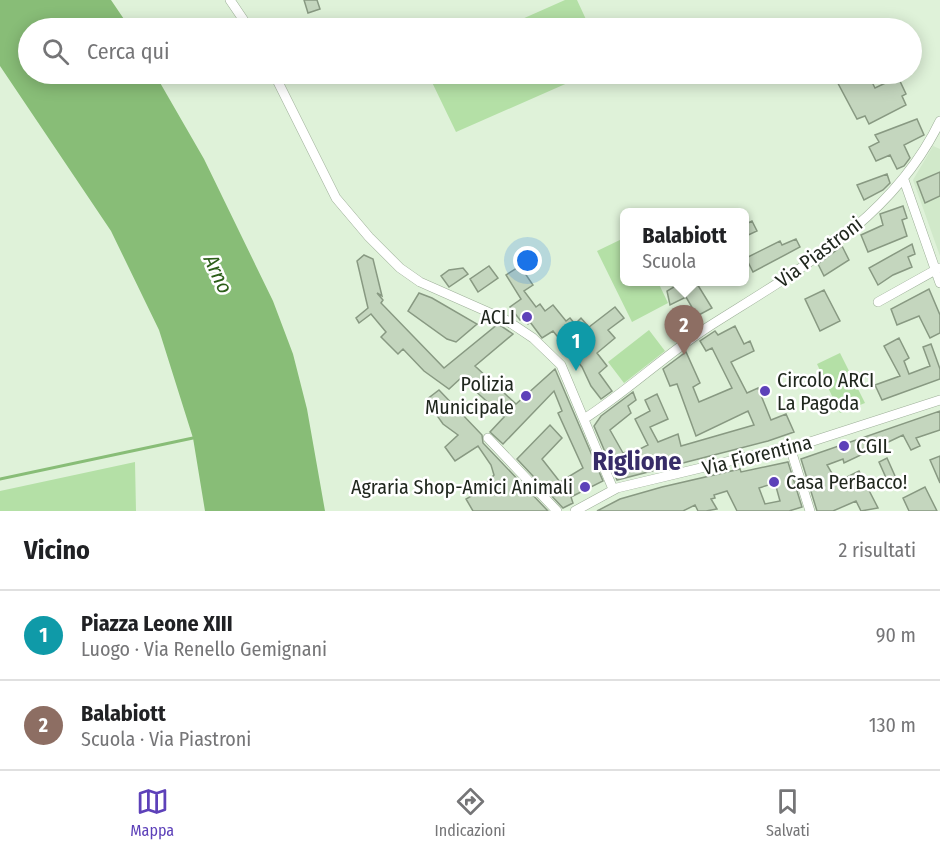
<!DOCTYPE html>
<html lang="it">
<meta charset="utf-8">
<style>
body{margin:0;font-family:"Fira Sans Condensed",sans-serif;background:#f2f2f2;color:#202124}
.you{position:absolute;left:528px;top:261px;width:21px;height:21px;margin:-15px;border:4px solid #fff;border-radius:50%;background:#1a73e8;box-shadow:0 0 0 9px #1a73e833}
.badge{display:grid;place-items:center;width:39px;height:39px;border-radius:50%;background:#5d41b9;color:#fff;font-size:20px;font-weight:700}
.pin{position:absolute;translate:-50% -50px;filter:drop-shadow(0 2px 3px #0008)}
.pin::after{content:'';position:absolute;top:32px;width:21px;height:18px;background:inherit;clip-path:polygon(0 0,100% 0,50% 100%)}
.popup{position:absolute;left:620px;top:208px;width:129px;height:78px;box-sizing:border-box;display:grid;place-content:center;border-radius:9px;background:#fff;filter:drop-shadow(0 2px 4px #0005);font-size:20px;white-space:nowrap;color:#757577}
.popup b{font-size:22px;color:#202124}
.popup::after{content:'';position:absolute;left:50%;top:100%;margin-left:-12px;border:12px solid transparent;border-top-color:#fff}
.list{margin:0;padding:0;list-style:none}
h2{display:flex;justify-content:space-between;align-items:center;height:78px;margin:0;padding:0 24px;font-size:26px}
h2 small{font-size:20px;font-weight:400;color:#757577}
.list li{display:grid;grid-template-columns:39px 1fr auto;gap:18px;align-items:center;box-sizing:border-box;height:90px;padding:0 24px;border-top:2px solid #e0e0e0}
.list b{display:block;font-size:22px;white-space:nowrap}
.list p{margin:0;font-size:20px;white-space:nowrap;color:#757577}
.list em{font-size:20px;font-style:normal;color:#757577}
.icon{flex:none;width:33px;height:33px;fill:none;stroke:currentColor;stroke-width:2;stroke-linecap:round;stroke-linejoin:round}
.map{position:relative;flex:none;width:940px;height:511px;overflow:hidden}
.search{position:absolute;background:#fff;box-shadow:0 3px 15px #0003;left:18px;right:18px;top:18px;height:66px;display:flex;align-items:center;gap:15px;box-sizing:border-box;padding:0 21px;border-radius:33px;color:#757577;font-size:22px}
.sheet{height:258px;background:#fff}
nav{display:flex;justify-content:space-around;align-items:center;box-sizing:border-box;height:84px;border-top:2px solid #e0e0e0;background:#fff;font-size:16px;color:#757577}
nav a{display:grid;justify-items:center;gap:3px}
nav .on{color:#5d41b9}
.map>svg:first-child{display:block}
.built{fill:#d1e9ca}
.green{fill:#b4e0a6}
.water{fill:#88bd77}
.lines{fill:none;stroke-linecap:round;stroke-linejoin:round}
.stream{stroke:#88bd77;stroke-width:3}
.building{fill:#c4d6be;stroke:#889982;stroke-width:1.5;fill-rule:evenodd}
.minor-casing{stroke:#9daf98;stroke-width:10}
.minor{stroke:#fff;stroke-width:9}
.poi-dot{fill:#5d41b9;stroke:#fff;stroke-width:2}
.labels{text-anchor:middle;stroke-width:5;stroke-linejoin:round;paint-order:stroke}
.street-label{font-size:20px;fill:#20271e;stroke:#fff}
.poi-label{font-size:20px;fill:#20271e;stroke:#fff;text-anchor:end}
.water-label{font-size:21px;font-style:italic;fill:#2c5e19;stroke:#fff}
.district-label{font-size:26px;font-weight:bold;fill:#372c68;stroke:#fff}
</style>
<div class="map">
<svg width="940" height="511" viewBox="0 0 940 511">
<rect width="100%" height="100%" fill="#dff2d9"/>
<!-- built -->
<path class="built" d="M933 146 940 149V256L913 180Z"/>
<!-- green -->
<path class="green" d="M565 0H577L590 28H502Z
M428 74H588L456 132Z
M624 238V282H658L668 303 632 322 597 251Z
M649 330 665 351 624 383 608 362Z
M840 353 865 403 840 413 817 364Z
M135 462 136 511H0V491Z"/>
<!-- water -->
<path class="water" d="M0 0H111L130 28H28V74H155L204 159 273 301 293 354 307 409 325 511H205L193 438 159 330 111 231 0 66Z"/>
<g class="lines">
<!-- stream -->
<path class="stream" d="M0 479 193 438"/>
</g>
<!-- building -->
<path class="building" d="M304 0H317L320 9 308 13Z
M833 74H868L875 88 898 77 906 94 902 96 906 105 869 124 865 116 857 119Z
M917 119 924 135 904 145 910 158 904 166 897 169 890 155 876 161 869 147 879 142 875 135Z
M940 172V196L925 203 917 182Z
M887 174 890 183 883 190 864 200 857 185Z
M903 206 907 218 902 220 907 236 868 252 861 235 883 225 880 214Z
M752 221 757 231 744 237V225Z
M796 239 800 247 753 272 746 258 780 241 782 245Z
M912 244 915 254 908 257 912 267 893 275 878 285 869 268Z
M842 246 849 260 824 276 818 264Z
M364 255 373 259 382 296 377 293 383 300 381 303 444 368 498 324 513 334 475 366 516 404 555 369 603 481 571 497 573 503 563 508 517 459 550 425 562 438 542 459 560 482 583 468 558 413 562 411 554 391 503 444 490 432 504 417 461 378 449 389 424 371 403 349 398 354 381 337 386 332 371 314 359 323 356 318 368 308 357 261Z
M489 266 498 278 478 292 470 279Z
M520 266 533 285 524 291 536 307 540 304 545 311 553 305 566 321 570 318 575 324 581 318 589 327 615 307 624 318 608 330 615 338 597 353 607 366 599 373 612 391 601 399 591 386 582 367 553 331 542 338 530 322 528 324 523 318 520 320 510 307 521 299 506 275Z
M463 268 468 274 449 287 441 276 449 270Z
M682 282H696L712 308 697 316 686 297 670 305 667 291Z
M929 289 940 315V333L930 338 919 316 897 325 891 309Z
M824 290 840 321 820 331 805 299Z
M419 293 432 298 477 324 456 342 447 339 408 311Z
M735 326 744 344 750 341 754 351 731 362 747 393 758 388 771 420 786 414 794 432 768 441 617 480 594 426 601 416 633 392 636 400 628 406 631 413 610 430 623 453 627 452 628 455 648 445 635 419 650 411 645 400 657 394 668 419 650 427 658 442 678 434 681 446 754 425 748 411 696 436 677 384 670 386 663 369 686 352 700 383 693 387 699 402 732 388 712 348 706 351 700 341 715 331 718 335Z
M899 338 909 358 904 361 909 374 930 366 923 347 931 344 940 369V379L882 400 875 385 900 376 884 346Z
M439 390 482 435 483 443 548 511H473L466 499 475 494 494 475 491 465 478 446 455 461 445 447 458 435 443 424 426 400Z
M940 411V430L916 438 920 446 911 450 903 435 844 463 843 459 827 465 837 482 859 471 878 508 861 511 856 501 833 511H817L801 459Z
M940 456V483L930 460Z
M887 458 899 485 891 489 879 462Z
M788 462 802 507 789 511H737L727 491 714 495 715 498 711 499 717 509 706 511H698L695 505 683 511H597L620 499 662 487 740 469 741 472ZM775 483 780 501 765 504 759 488Z
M925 487 937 511H909L903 498Z"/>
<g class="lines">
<!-- minor casing -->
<g class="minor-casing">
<path id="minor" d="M230 0 249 28
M274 74 336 198 369 237 400 268 420 282 506 320 533 338 561 365 613 489
M904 180 940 283
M878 302 939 268
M584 419C626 392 663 357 705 329 794 272 892 221 940 121
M488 438 557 511
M790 447 810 511
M575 511 617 488 810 442 940 400"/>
</g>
<!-- minor -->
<use href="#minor" class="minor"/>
</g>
<!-- markers -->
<g class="poi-dot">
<circle cx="527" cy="317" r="6"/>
<circle cx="765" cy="391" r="6"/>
<circle cx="526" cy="396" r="6"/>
<circle cx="844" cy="446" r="6"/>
<circle cx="774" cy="482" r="6"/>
<circle cx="585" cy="487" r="6"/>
</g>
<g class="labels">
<!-- street labels -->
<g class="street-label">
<text transform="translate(819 252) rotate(-37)" y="7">Via Piastroni</text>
<text transform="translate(757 455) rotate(-14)" y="7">Via Fiorentina</text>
</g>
<!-- poi labels -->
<g class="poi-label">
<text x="515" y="324">ACLI</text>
<text x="777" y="387" text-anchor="start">Circolo ARCI<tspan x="777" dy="23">La Pagoda</tspan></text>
<text x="514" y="391">Polizia<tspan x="514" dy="23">Municipale</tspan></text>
<text x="856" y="453" text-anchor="start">CGIL</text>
<text x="786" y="489" text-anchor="start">Casa PerBacco!</text>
<text x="573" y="494">Agraria Shop-Amici Animali</text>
</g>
<!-- water labels -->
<g class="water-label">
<text transform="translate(218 274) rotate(65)" y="7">Arno</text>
</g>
<!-- district labels -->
<g class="district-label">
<text x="637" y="470">Riglione</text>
</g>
</g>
</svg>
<div class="you"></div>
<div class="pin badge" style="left:576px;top:371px;background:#0f9aa8">1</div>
<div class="pin badge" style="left:684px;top:355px;background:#8d6e63">2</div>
<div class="popup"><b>Balabiott</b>Scuola</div>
<div class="search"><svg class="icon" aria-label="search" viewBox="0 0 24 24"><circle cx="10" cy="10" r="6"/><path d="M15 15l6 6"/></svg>Cerca qui</div>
</div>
<section class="sheet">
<h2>Vicino<small>2 risultati</small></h2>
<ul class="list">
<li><span class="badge" style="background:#0f9aa8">1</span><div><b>Piazza Leone XIII</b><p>Luogo · Via Renello Gemignani</p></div><em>90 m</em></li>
<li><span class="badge" style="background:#8d6e63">2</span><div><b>Balabiott</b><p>Scuola · Via Piastroni</p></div><em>130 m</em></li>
</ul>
</section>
<nav>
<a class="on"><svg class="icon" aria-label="map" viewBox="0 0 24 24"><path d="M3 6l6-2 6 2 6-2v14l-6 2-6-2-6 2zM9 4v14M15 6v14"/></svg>Mappa</a>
<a><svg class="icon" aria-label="directions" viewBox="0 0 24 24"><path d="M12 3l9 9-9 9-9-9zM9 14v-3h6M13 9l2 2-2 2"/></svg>Indicazioni</a>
<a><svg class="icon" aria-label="saved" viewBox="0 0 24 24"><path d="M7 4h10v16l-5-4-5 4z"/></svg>Salvati</a>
</nav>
